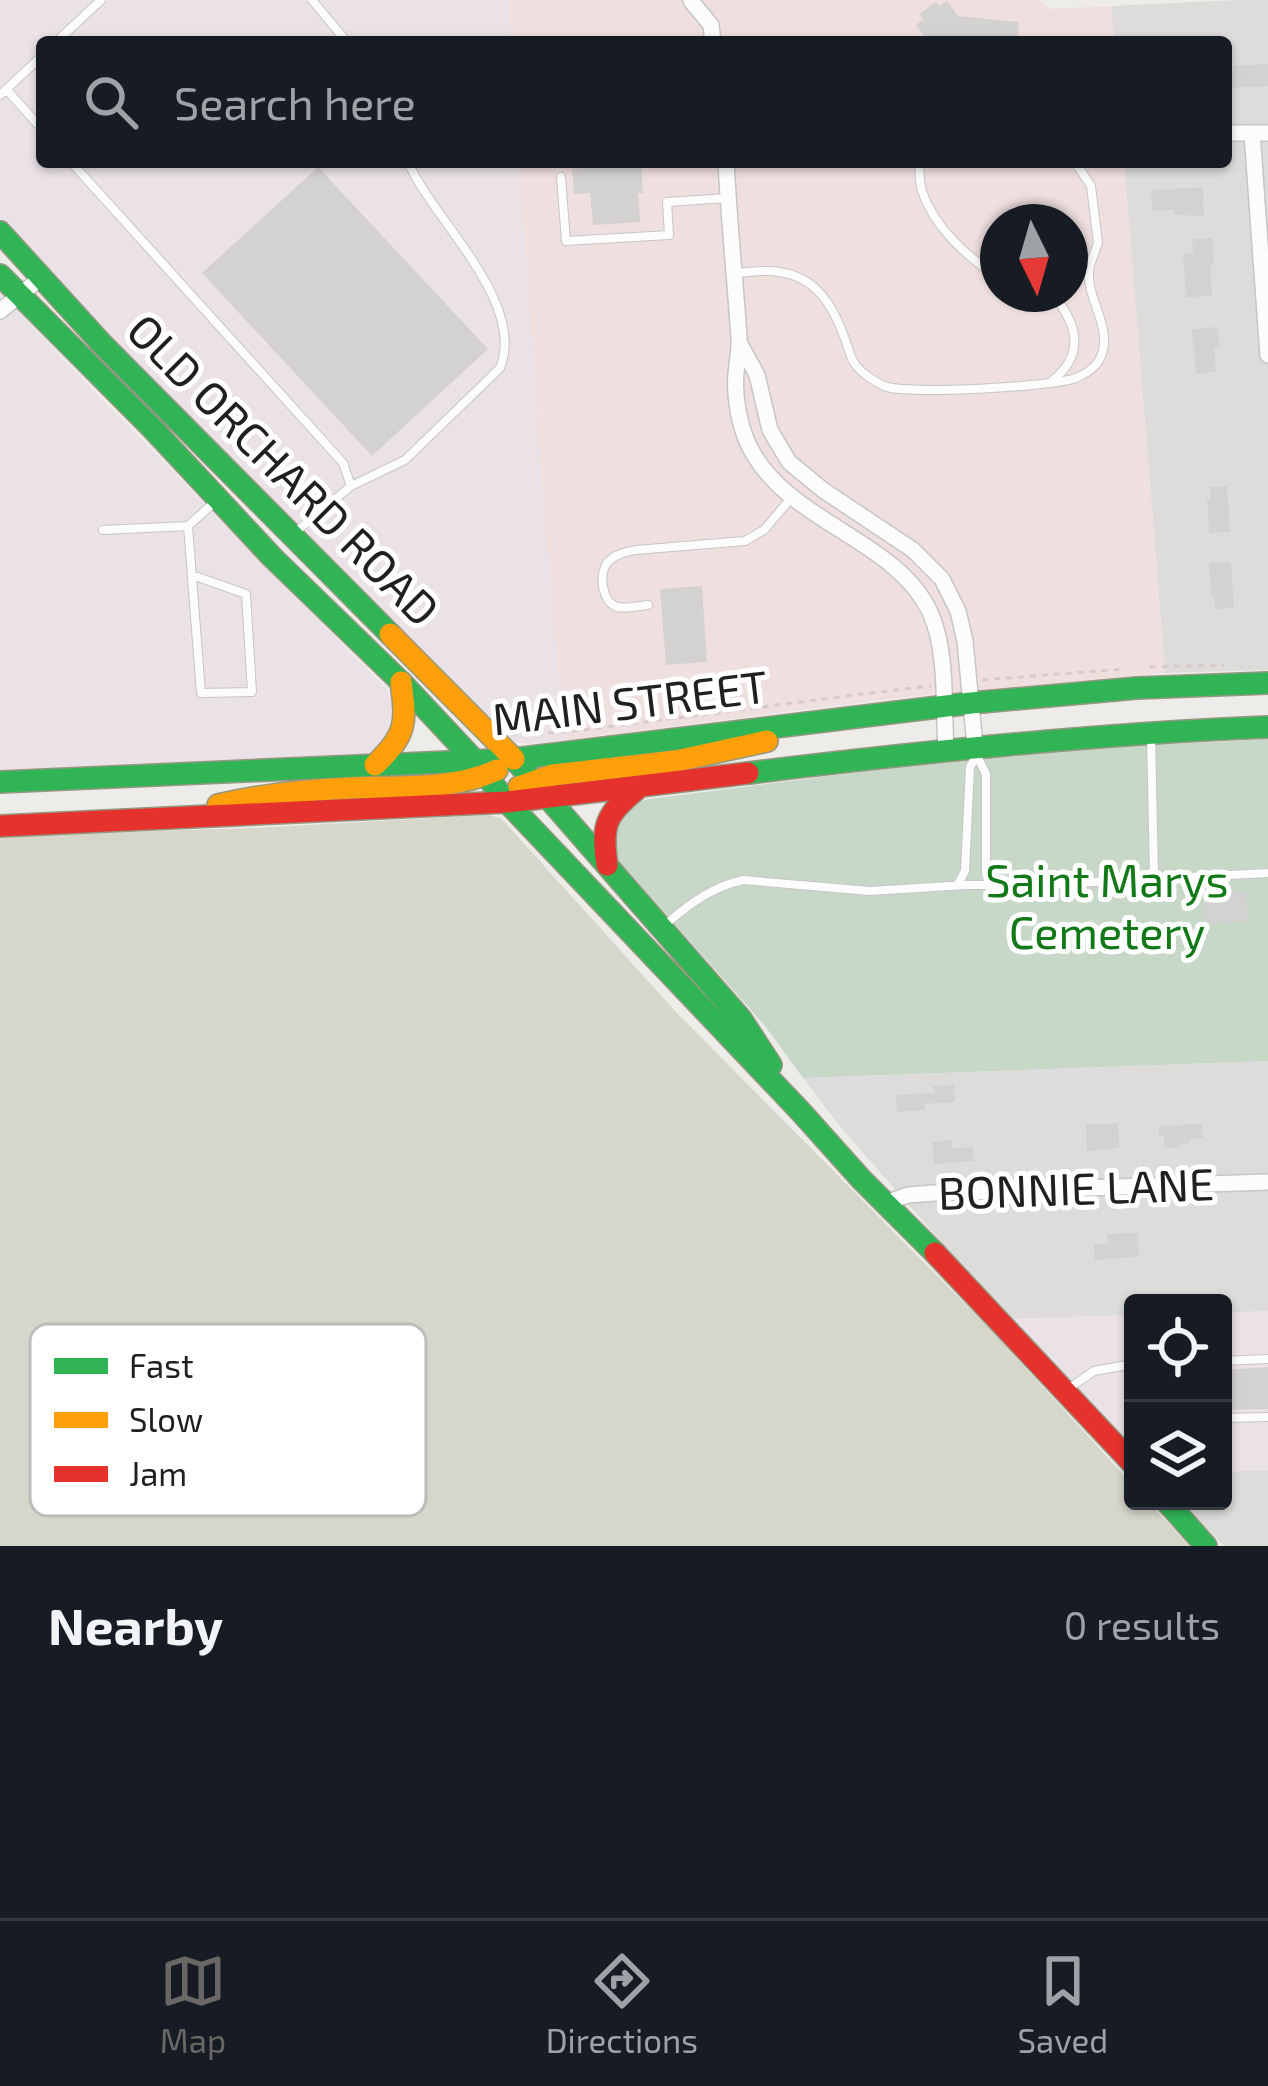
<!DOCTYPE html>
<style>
body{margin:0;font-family:"Exo 2",sans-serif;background:#20242c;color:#f1f3f6}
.controls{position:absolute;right:36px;bottom:36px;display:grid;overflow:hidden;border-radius:12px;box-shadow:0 3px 9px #0004}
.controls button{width:108px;height:108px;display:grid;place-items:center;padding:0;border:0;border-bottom:3px solid #363941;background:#171b24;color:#f1f3f6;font:60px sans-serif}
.compass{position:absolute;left:980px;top:204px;width:108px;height:108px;border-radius:50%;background:#171b24;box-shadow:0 3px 9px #0004;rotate:175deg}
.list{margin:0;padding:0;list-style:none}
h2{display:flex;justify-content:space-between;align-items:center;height:156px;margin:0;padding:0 48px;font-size:51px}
h2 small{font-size:39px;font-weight:400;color:#9ea1a6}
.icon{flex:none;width:66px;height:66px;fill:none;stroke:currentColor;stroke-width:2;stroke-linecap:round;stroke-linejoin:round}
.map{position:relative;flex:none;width:1268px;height:1546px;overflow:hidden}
.search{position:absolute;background:#171b24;box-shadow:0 3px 9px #0004;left:36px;right:36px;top:36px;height:132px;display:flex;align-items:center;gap:30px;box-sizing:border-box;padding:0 42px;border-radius:12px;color:#9ea1a6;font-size:45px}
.sheet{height:372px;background:#171b24}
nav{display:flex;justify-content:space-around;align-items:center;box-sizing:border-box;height:168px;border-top:3px solid #363941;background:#171b24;font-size:33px;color:#9ea1a6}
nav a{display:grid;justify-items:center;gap:6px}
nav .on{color:#686766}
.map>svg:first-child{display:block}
.residential{fill:#dddcda}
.commercial{fill:#efe0df;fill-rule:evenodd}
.industrial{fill:#ebe2e7}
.construction{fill:#d7d6cb}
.cemetery{fill:#c8d8c8}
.building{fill:#d4d2d0}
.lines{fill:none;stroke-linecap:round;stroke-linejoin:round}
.lane-casing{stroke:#c7c6c5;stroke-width:10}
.street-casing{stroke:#c7c6c5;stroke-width:18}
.fast-casing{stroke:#959781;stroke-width:24}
.slow-casing{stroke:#959781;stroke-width:24}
.jam-casing{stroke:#959781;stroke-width:24}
.path{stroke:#d7cac8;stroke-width:3;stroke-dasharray:6 6;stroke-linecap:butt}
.lane{stroke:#fcfcfc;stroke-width:8}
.street{stroke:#fcfcfc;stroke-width:15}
.fast{stroke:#30b455;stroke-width:21}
.slow{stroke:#ff9f0a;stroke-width:21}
.jam{stroke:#e5322d;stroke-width:21}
.labels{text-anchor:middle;stroke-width:10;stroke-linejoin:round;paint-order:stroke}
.street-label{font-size:45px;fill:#202020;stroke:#fff}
.park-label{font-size:45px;fill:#127918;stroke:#fff}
.key{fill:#fff;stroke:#bcbcbc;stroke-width:3}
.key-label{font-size:33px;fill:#202020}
</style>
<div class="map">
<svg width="1268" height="1546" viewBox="0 0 1268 1546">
<rect width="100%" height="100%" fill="#eeece9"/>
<!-- residential -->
<path class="residential" d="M1237 0H1268V670L1165 673 1124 162H1226V42H1114L1111 6Z
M1268 1061V1311L1223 1313V1303H1133V1315L1009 1319 842 1129 803 1078Z
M1268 1470V1546H1224L1181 1501H1223V1472Z"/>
<!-- commercial -->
<path class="commercial" d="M508 0H1040L1051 9 1111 6 1114 42H511Z
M519 162H1124L1165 673 888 699 564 740 544 516ZM998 222H1070V294H998Z"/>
<!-- industrial -->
<path class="industrial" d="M0 0H508L511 42H42V162H519L544 516 564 740 528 744 516 742 503 733 433 660 154 386 0 218Z
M0 291 69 366 389 692 396 703 398 726 369 755 0 770Z
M1268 1311V1470L1223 1472V1313Z
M1133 1315V1451L1009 1319Z"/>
<!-- construction -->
<path class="construction" d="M488 815 501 818 674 1010 987 1326 1133 1485V1501H1148L1189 1546H0V836L254 828Z"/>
<!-- cemetery -->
<path class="cemetery" d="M1268 739V1061L803 1078 765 1026 618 860 612 848 615 819 636 802 650 799 907 766 1077 749Z"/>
<!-- building -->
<path class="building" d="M947 1 958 16 1019 22 1017 42H928L916 25 923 20 919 14 936 2 939 6Z
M1268 64V86L1228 88 1227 72H1233L1232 66Z
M587 162H641L643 193H638L640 222 593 225 590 193 574 194 572 169 588 168Z
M318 167 488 349 372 456 202 273Z
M1203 187 1204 216 1174 215V210L1152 211 1151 190Z
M1213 238 1214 265H1210L1212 296 1186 297 1183 254 1193 253 1192 239Z
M1218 327 1219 347H1214L1216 372 1196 374 1192 329Z
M1227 486 1230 532 1209 533 1207 499H1210V487Z
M1231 562 1234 608 1215 609 1214 597 1211 598 1209 563Z
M702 586 707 662 666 665 660 589Z
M1246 892 1248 921 1205 924 1204 893Z
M954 1085 955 1102 924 1104 925 1110 897 1112 896 1095 934 1093 933 1086Z
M1118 1123 1119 1147 1087 1152 1086 1125Z
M1202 1124 1203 1138 1190 1139V1143L1180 1144V1148H1164V1136H1159V1126Z
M952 1140V1148L973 1147 974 1161 934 1164 932 1142Z
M1138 1233 1139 1257 1095 1260 1094 1245 1108 1244 1107 1234Z
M1268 1367V1409L1223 1410V1370Z"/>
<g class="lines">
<!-- lane casing -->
<g class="lane-casing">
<path id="lane" d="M312 0 347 42
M56 42 101 0
M6 89 42 129
M0 95 42 56
M71 162 343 463 351 486
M919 162C920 171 919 182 922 191 934 227 967 257 998 277
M561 177 566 241 669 235 667 202 727 198
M733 273C747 273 764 269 779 272 816 277 833 305 845 339 848 346 850 358 855 364 860 372 875 382 884 386 906 395 1052 387 1076 378 1083 375 1093 369 1098 362 1118 330 1082 297 1090 265
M1070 284 1090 265 1098 243 1091 186 1075 162
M1051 382C1085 355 1079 325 1052 294
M188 526 201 693 252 692 246 594 192 575
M103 530 188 526 217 500
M293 534 351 486 405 460 500 368C527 302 433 220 408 162
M648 605C638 606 626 609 617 607 602 602 598 574 608 562 615 554 626 552 636 550L745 541 764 530 791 498
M1151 734 1154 877
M975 752 986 774V873L991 885
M958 884 965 871 970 767 976 756
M667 923C691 903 712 887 743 880L870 891 966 885H1035L1268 873
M1223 1361 1268 1359
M1071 1387 1094 1371 1133 1364
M1223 1418 1268 1417"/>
</g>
<!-- street casing -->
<g class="street-casing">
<path id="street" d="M691 1 711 25 713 42
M1226 133H1268
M1252 133 1268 355
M726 162C729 220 735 279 739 337 740 349 737 361 736 374 734 397 739 424 749 446 787 523 895 538 930 612 948 652 943 706 946 749
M0 311 42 277
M740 344 757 375 770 430 789 462 823 490 913 550 942 579 958 611 965 641 975 746
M885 1203 908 1195 935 1193 1268 1182"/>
</g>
<!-- fast casing -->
<g class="fast-casing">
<path id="fast" d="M0 232 103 345 390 634
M0 275 152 428 272 557 401 682 474 760
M514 759 741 1019 771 1065
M474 760 507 802 801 1112 861 1179 935 1253
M748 773C921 752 1094 734 1268 727
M0 782 514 759 971 703 1137 688 1268 683
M1166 1501 1206 1546"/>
</g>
<!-- slow casing -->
<g class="slow-casing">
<path id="slow" d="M390 634 514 759
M375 765C406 735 407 724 401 682
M519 787 553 775 676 761 767 741
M218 805C261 795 305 790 349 788 398 786 451 791 497 770"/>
</g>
<!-- jam casing -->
<g class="jam-casing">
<path id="jam" d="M0 826 507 802 748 773
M607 865C601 825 606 814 637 789
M935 1253 1133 1464"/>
</g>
<!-- path -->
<path class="path" d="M1150 667 1224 665
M982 680 1122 669
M512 734C558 735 606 727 652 721 745 710 838 696 931 686"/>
<!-- lane -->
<use href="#lane" class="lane"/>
<!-- street -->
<use href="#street" class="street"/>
<!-- fast -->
<use href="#fast" class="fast"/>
<!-- slow -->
<use href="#slow" class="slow"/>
<!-- jam -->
<use href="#jam" class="jam"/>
</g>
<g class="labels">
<!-- street labels -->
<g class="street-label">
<text transform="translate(283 470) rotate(45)" y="16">OLD ORCHARD ROAD</text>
<text transform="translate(630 703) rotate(-7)" y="16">MAIN STREET</text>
<text transform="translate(1076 1189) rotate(-2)" y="16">BONNIE LANE</text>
</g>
<!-- park labels -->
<g class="park-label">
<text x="1107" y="897">Saint Marys<tspan x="1107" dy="52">Cemetery</tspan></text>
</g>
</g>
<!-- legend -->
<rect x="30" y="1324" width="396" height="192" rx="18" class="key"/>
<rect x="54" y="1358" width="54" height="16" fill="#30b455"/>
<rect x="54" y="1412" width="54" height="16" fill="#ff9f0a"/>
<rect x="54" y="1466" width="54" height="16" fill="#e5322d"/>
<g class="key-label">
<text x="129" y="1378">Fast</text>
<text x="129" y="1432">Slow</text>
<text x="129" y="1486">Jam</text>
</g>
</svg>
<div class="controls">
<button><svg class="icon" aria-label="locate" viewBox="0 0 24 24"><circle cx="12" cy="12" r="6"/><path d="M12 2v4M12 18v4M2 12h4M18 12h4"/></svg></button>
<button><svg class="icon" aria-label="layers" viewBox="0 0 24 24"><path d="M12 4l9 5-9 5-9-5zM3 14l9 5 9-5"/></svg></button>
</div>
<svg class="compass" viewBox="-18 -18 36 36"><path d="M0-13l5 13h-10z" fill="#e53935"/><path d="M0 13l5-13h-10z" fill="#9ea1a6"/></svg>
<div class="search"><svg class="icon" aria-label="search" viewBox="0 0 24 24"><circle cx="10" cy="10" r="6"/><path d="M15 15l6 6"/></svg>Search here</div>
</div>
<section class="sheet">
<h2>Nearby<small>0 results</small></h2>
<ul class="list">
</ul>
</section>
<nav>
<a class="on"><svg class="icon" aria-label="map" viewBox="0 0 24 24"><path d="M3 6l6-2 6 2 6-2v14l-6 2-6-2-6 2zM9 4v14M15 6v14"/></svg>Map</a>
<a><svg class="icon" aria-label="directions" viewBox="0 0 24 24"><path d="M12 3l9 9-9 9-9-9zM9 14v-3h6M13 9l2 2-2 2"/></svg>Directions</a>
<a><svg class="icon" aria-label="saved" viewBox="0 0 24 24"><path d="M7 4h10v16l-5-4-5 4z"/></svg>Saved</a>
</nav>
